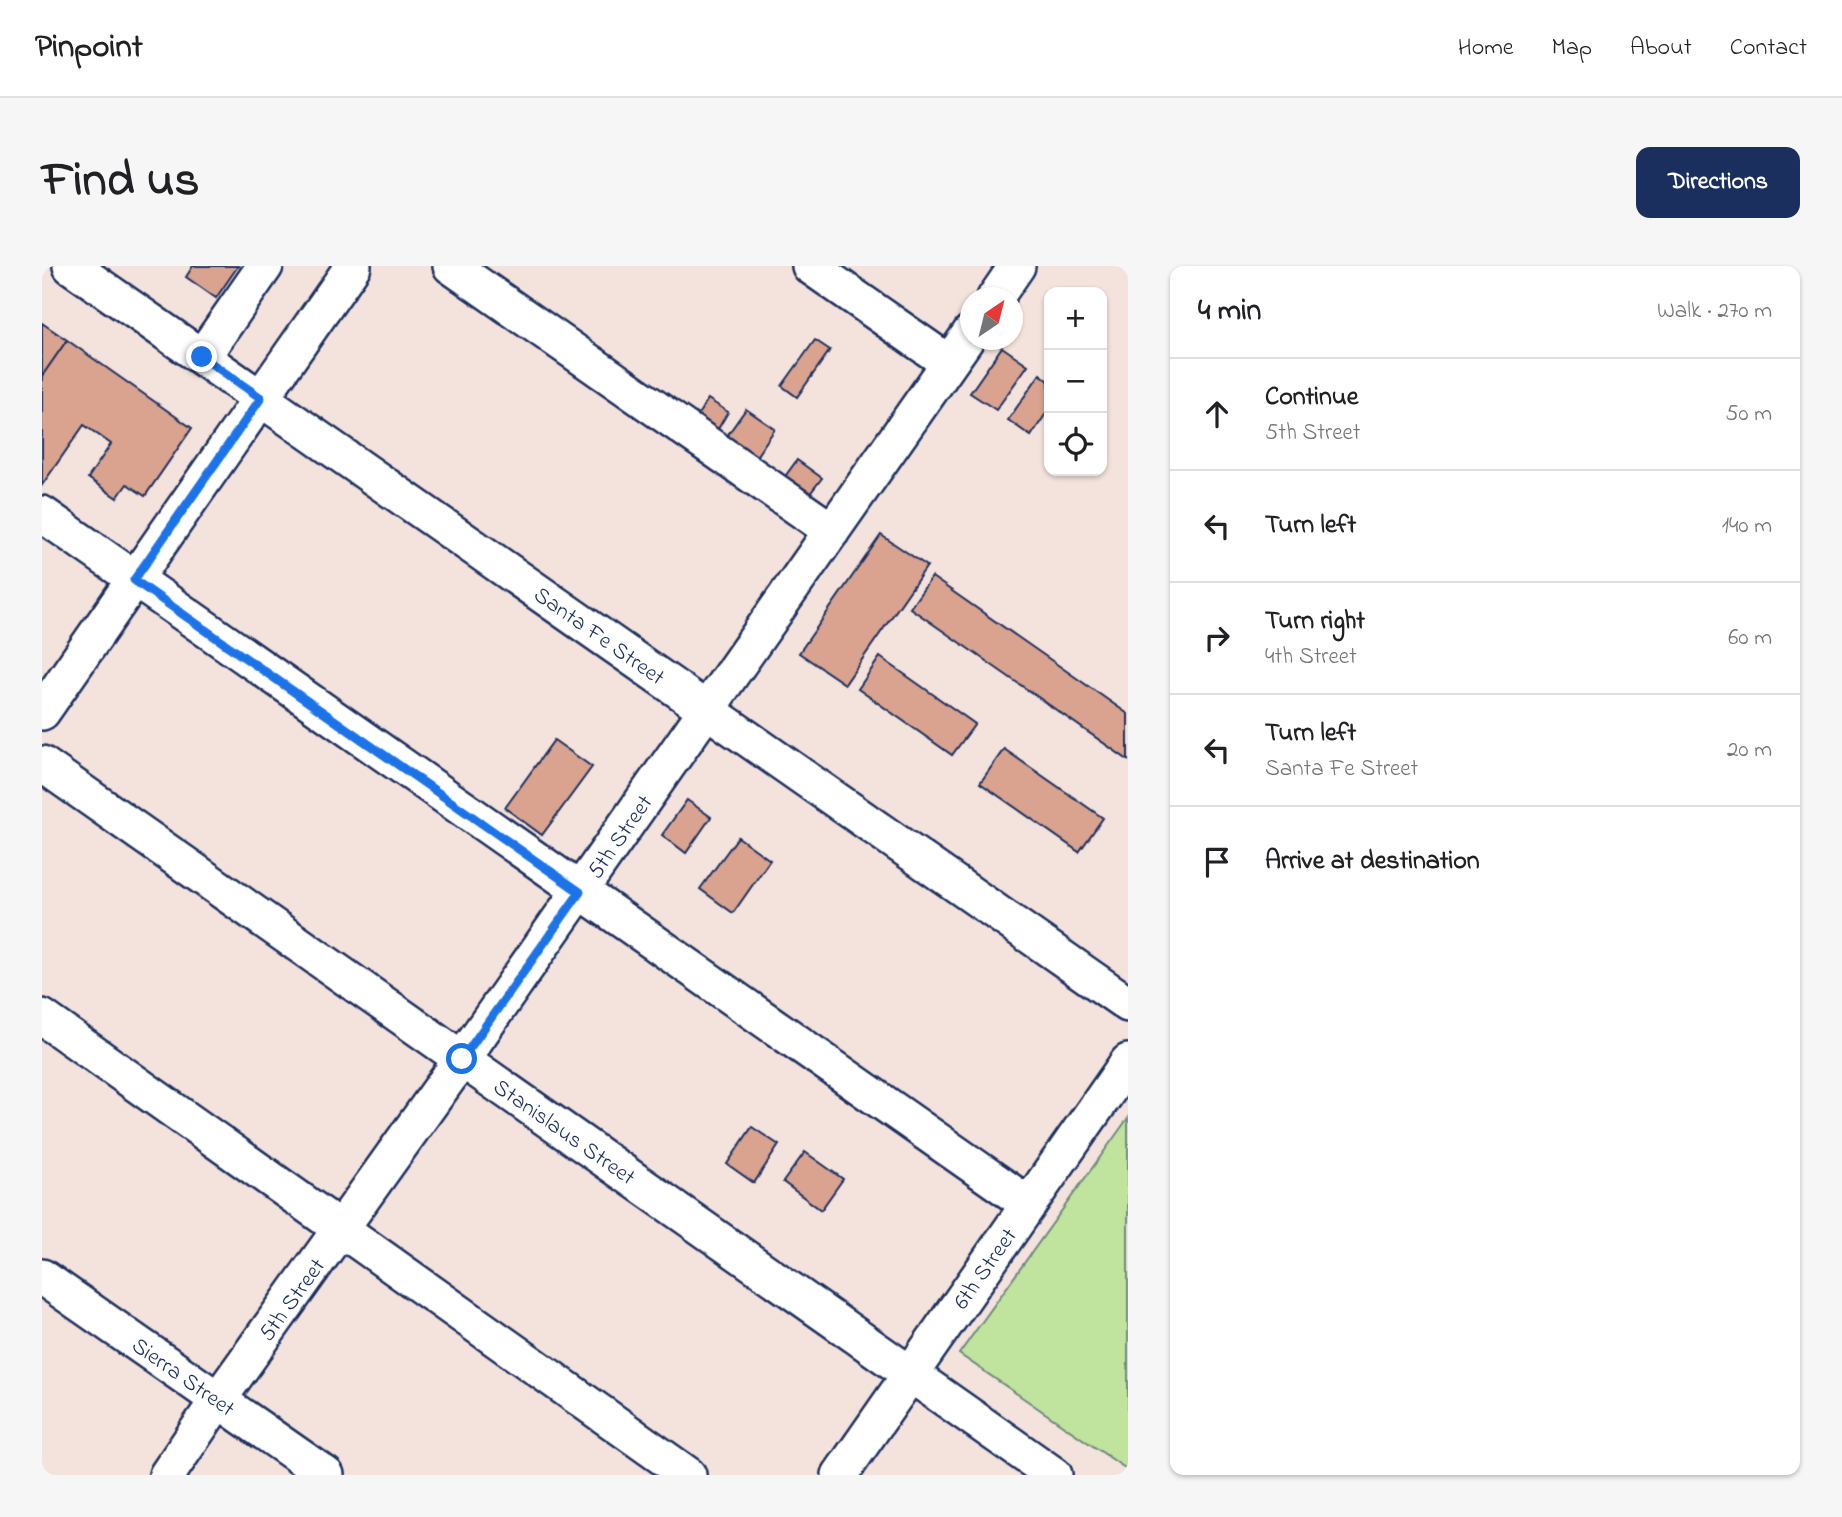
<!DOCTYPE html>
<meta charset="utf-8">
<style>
body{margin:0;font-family:"Indie Flower",sans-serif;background:#f6f6f6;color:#202124}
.controls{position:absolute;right:21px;top:21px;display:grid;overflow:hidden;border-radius:14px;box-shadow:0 2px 5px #0004}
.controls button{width:63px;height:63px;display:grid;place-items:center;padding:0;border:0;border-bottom:2px solid #e0e0e0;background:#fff;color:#202124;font:35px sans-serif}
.compass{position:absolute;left:918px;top:21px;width:63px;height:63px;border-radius:50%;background:#fff;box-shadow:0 2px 5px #0004;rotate:35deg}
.stop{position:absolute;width:21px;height:21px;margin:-16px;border:5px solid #1a73e8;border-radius:50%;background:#fff}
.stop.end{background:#1a73e8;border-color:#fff;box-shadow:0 2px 7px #0008}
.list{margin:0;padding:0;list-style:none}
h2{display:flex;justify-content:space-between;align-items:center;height:91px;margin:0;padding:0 28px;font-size:30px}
h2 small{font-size:23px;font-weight:400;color:#757577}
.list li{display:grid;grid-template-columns:46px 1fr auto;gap:21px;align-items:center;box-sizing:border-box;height:112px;padding:0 28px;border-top:2px solid #e0e0e0}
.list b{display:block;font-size:26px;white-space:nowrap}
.list p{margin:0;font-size:23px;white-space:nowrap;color:#757577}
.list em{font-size:23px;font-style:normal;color:#757577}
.icon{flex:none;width:38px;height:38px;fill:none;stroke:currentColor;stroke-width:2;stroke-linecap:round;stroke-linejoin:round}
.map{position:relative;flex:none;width:1086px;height:1209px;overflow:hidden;border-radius:14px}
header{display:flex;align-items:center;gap:42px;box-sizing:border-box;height:98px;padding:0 35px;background:#fff;border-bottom:2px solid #e0e0e0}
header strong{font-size:33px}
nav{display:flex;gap:38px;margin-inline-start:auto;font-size:24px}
.intro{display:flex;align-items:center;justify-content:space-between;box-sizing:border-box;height:168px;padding:0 42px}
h1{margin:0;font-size:49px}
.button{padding:18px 32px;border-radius:14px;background:#1b2f5e;color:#fff;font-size:24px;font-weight:700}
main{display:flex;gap:42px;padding:0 42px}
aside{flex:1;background:#fff;border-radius:14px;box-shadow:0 2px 5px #0004}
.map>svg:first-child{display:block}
.green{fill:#c0e39d;stroke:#6e897e;stroke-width:2}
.building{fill:#d9a38f;stroke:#1b2f5e;stroke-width:2}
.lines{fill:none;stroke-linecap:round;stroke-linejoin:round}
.minor-casing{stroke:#1b2f5e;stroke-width:40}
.minor{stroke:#fff;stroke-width:35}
.route{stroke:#1a73e8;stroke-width:9}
.labels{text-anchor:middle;stroke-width:6;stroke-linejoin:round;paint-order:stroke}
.street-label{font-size:23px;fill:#1b2f5e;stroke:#fff}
</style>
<header>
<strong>Pinpoint</strong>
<nav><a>Home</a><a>Map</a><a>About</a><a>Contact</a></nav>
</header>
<div class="intro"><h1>Find us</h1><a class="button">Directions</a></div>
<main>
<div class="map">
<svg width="1086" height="1209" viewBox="0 0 1086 1209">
<rect width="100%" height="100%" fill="#f4e3dd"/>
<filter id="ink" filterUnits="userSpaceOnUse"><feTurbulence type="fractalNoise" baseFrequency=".0143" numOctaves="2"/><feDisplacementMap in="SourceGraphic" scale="14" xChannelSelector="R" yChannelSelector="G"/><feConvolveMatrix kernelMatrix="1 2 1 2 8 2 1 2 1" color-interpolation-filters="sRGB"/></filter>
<g filter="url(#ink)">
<!-- green -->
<path class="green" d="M1086 852V1204L917 1088Z"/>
<!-- building -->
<path class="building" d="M151 0H196L174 32 144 11Z
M0 57 25 74 0 110Z
M25 74 150 162 103 230 85 218 75 232 46 212 69 178 42 159 0 219V110Z
M773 74 788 84 755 131 740 120Z
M960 81 986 99 954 144 928 127Z
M998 108 1007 115V143L989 170 966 154Z
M666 133 686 146 673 168 652 155Z
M704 143 733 163 711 195 682 174Z
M755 194 780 212 763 234 739 216Z
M839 269 885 300 803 418 757 387Z
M890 311 1086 448V494L868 342Z
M838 391 933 458 910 489 816 423Z
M512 474 550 501 500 569 463 542Z
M962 483 1061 552 1037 586 938 517Z
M645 534 669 551 644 587 620 569Z
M696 571 728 594 691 647 658 623Z
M710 861 737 879 712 917 685 898Z
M763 886 801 913 779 944 741 916Z"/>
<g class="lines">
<!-- minor casing -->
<g class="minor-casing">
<path id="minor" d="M29 0 1086 738
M409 0 790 265
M768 0 907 97
M953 32 975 0
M160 91 223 0
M0 248 986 938
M0 446 311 0
M0 498 1012 1209
M0 751 646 1209
M0 1011 284 1209
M125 1209 176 1134 420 793 929 66
M798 1209 1086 796"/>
</g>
<!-- minor -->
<use href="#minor" class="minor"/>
</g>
</g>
<g class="lines" filter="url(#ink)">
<!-- route -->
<path class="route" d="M160 91 219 132 92 314 538 626 420 793"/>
</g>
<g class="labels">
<!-- street labels -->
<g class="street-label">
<text transform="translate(558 369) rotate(35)" y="8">Santa Fe Street</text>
<text transform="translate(577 570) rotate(-55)" y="8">5th Street</text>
<text transform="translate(523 865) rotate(35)" y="8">Stanislaus Street</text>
<text transform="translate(942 1002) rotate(-55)" y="8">6th Street</text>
<text transform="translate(249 1033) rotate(-54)" y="8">5th Street</text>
<text transform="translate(142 1110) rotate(35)" y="8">Sierra Street</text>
</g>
</g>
</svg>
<div class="controls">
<button>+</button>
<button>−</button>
<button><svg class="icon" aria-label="locate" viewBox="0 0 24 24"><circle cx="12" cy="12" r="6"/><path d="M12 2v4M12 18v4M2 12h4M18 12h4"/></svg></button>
</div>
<svg class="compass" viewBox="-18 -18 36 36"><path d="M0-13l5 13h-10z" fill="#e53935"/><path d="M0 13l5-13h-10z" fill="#757577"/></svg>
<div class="stop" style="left:420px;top:793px"></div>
<div class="stop end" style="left:160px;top:91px"></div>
</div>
<aside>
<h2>4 min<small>Walk · 270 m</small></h2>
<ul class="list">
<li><svg class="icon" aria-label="ahead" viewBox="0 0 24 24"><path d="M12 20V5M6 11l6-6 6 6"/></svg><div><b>Continue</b><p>5th Street</p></div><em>50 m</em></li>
<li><svg class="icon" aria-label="left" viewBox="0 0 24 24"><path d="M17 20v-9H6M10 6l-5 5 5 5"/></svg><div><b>Turn left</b></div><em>140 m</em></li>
<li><svg class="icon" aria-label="right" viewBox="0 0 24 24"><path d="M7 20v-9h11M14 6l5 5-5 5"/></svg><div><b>Turn right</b><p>4th Street</p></div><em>60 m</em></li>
<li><svg class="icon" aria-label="left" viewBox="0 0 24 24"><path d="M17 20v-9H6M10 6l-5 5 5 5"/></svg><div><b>Turn left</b><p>Santa Fe Street</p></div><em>20 m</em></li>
<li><svg class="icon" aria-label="arrive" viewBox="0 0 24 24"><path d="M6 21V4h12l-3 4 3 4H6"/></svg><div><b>Arrive at destination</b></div></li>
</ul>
</aside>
</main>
